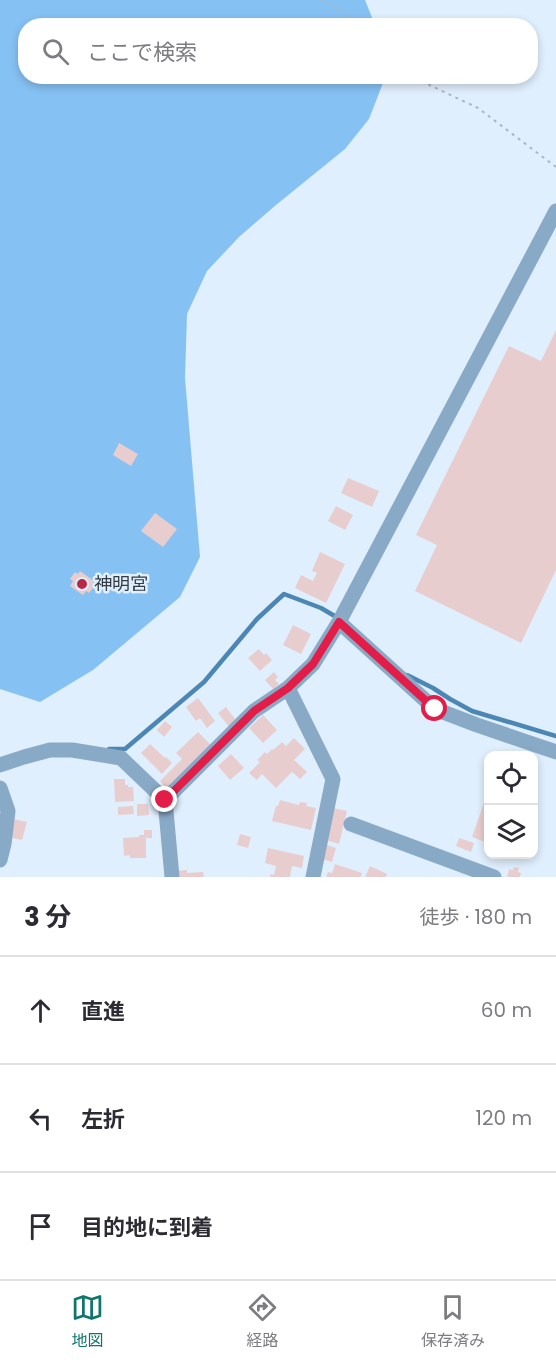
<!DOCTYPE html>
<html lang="ja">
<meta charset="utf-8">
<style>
body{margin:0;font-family:Poppins,"Noto Sans JP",sans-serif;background:#f7f7f7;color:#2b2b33}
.controls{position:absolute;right:18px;bottom:18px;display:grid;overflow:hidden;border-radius:12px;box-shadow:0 3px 9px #0003}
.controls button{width:54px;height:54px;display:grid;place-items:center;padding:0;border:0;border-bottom:2px solid #e1e1e2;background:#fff;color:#2b2b33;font:30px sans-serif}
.stop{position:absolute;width:18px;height:18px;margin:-14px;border:4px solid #e11d48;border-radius:50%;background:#fff}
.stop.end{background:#e11d48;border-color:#fff;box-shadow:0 2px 6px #0008}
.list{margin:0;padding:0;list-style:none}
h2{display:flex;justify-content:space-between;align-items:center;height:78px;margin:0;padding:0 24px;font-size:26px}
h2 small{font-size:20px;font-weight:400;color:#7c7c81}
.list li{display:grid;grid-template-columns:39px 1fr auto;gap:18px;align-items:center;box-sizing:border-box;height:108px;padding:0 24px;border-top:2px solid #e1e1e2}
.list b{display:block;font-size:22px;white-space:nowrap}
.list em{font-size:20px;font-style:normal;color:#7c7c81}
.icon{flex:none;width:33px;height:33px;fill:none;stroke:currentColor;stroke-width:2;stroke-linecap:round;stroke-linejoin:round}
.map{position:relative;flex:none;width:556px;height:877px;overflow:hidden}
.search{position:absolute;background:#fff;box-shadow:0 3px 9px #0003;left:18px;right:18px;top:18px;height:66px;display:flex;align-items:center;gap:15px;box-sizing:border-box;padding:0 21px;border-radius:24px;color:#7c7c81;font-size:22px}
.sheet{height:402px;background:#fff}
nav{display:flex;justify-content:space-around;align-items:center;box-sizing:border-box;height:84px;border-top:2px solid #e1e1e2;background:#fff;font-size:16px;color:#7c7c81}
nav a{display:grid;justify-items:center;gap:3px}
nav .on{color:#0f766e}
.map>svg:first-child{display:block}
.green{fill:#86c1f3}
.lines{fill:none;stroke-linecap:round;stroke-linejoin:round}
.stream{stroke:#4c86b5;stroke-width:4.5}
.building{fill:#e8cdce}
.path{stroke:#aab6c2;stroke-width:2;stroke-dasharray:3 4.5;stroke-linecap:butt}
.minor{stroke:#89aac7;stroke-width:15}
.route{stroke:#e11d48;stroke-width:8}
.poi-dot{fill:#b92847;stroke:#e0effd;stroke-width:2}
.labels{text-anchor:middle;stroke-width:5;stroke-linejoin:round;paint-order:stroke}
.poi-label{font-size:18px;fill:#353c43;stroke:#e0effd;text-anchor:start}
</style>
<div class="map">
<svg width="556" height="877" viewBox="0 0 556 877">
<rect width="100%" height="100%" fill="#e0effd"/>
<!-- green -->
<path class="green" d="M0 0H365L375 25 26 26V76H383V83L369 119 345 149 276 205 239 237 207 271 187 314 185 378 200 557 180 597 93 670 40 702 0 689Z"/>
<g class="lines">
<!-- stream -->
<path class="stream" d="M407 675 433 688 450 699 472 711 556 736
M109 749H125L204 682 257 619 284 594 321 608 338 618"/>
</g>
<!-- building -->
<path class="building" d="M556 330V570L521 643 415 591 437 545 416 535 509 346 541 361Z
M119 443 138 454 131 466 113 455Z
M348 478 379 491 372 507 341 493Z
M336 506 353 515 345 530 328 521Z
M155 513 177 529 163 547 141 531Z
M320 552 345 564 326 603 295 588 301 575 313 581 317 573 312 571Z
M80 571 94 581 91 586 93 588 89 593 86 591 83 595 70 586 73 581 70 579 75 572 78 574Z
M293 625 311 634 301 654 283 645Z
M259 649 264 655 266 653 272 660 260 671 248 658Z
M274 672 278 677 275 680 279 684 273 689 265 680Z
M198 698 215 721 207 728 200 718 196 721 186 707Z
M226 707 237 722 230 728 218 713Z
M263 715 277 730 263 743 249 728Z
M165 721 172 727 164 737 157 730Z
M198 732 212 746 169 791 160 781 182 759 176 753Z
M294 738 305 749 294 760 307 772 300 779 292 772 276 788 262 774 257 780 249 773 260 762 257 760 265 752 267 754 272 749 273 750 282 742 286 746Z
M150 744 165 758 166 757 172 763 162 774 141 753Z
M231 754 244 768 230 780 218 766Z
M114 779H125V785H128V787H133L134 801 115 802Z
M488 791V834L485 842 472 837Z
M280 800 299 805 300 802 307 803 306 806 316 808 311 830 272 821 276 806H278Z
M137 804H148L149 815 137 816Z
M133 806 134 814 118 815V807Z
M333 808 347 811 339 844 325 840Z
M13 819 27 822 22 840 8 837Z
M144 830H152V838H146V858H130V855L124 856 123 838 139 837V835H144Z
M240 834 251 837 248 848 237 845Z
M459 838 474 843 471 852 456 846Z
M324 844 336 848 332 862 319 858Z
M268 848 304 856 302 868 292 866 290 877H270V874L274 875 276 866 265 863Z
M335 864 362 873 361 877H326L328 872 332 873Z
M370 866 387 874 386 877H365Z
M514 867 519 868 518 872 521 873 520 877H507L509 869 513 870Z
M187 870V873L203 872 204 877H174V871Z"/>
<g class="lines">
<!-- path -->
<path class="path" d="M321 0 343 11 359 26
M416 76 423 82 478 108 556 167"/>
<!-- minor -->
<path class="minor" d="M339 622 435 709 477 725 556 752
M288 688 333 779 313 877
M0 765 24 757 50 750H72L121 758 165 800 172 877
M0 788 8 811 4 844 0 860
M165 800 254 711 288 688 313 664 339 622 556 211
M351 824 494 877"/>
</g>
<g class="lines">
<!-- route -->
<path class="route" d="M165 800 254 711 288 688 313 664 339 622 435 709"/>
</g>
<!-- markers -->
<circle class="poi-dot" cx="82" cy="584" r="6"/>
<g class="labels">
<!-- poi labels -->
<g class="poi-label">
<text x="94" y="590">神明宮</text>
</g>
</g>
</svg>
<div class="controls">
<button><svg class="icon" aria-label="locate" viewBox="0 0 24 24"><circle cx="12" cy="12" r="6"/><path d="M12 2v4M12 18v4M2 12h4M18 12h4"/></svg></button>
<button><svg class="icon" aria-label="layers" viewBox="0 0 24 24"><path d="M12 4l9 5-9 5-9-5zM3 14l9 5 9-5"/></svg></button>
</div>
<div class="stop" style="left:435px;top:709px"></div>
<div class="stop end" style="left:165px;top:800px"></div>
<div class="search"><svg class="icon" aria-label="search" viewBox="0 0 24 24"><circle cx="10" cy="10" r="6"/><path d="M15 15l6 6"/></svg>ここで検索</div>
</div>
<section class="sheet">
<h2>3 分<small>徒歩 · 180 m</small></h2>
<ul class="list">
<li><svg class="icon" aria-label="ahead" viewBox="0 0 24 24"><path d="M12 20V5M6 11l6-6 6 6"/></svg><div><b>直進</b></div><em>60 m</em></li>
<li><svg class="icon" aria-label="left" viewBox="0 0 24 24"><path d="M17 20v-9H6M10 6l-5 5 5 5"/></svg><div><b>左折</b></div><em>120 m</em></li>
<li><svg class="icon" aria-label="arrive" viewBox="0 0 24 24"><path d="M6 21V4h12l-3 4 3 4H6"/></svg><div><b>目的地に到着</b></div></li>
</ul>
</section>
<nav>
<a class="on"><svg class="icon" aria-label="map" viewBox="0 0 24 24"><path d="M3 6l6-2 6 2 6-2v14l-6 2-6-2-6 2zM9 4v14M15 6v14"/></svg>地図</a>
<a><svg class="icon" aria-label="directions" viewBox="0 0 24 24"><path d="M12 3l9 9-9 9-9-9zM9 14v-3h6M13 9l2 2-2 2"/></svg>経路</a>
<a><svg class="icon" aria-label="saved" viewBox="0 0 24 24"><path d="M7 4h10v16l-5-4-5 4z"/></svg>保存済み</a>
</nav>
